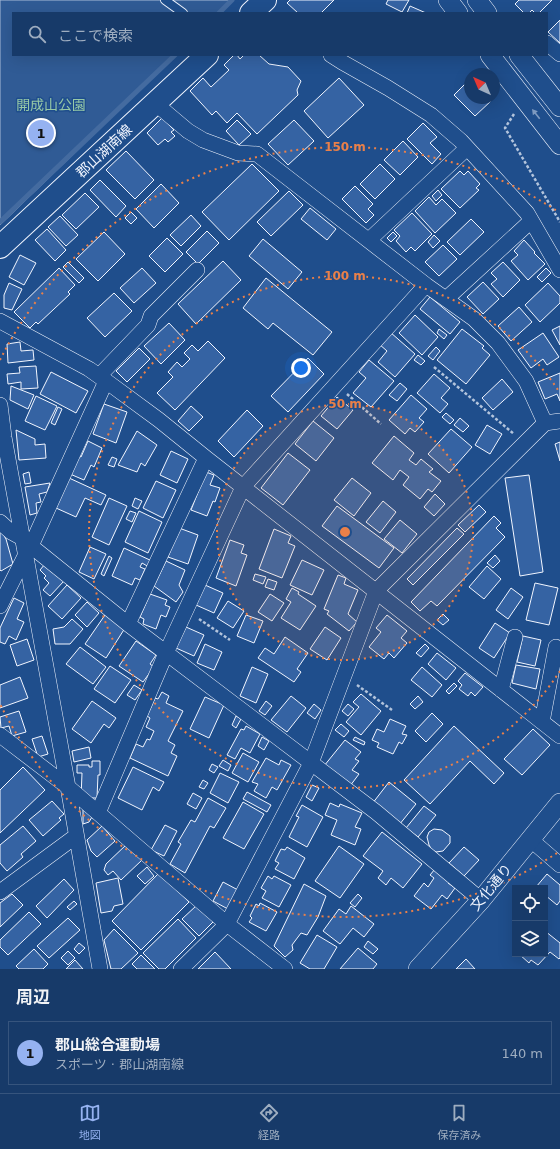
<!DOCTYPE html>
<html lang="ja">
<meta charset="utf-8">
<style>
body{margin:0;font-family:"DejaVu Sans","Noto Sans JP",sans-serif;background:#244571;color:#f1f3f6}
.controls{position:absolute;right:12px;bottom:12px;display:grid;overflow:hidden;border-radius:0px;box-shadow:0 4px 16px #0002}
.controls button{width:36px;height:36px;display:grid;place-items:center;padding:0;border:0;border-bottom:1px solid #36547d;background:#173a69;color:#f1f3f6;font:20px sans-serif}
.compass{position:absolute;left:464px;top:68px;width:36px;height:36px;border-radius:50%;background:#173a69;box-shadow:0 4px 16px #0002;rotate:316deg}
.you{position:absolute;left:301px;top:368px;width:14px;height:14px;margin:-10px;border:3px solid #fff;border-radius:50%;background:#1a73e8;box-shadow:0 0 0 6px #1a73e833}
.badge{display:grid;place-items:center;width:26px;height:26px;border-radius:50%;background:#95b2f1;color:#111;font-size:13px;font-weight:700}
.pin{position:absolute;translate:-50% -50%;border:2px solid #fff;box-shadow:0 1px 4px #0006}
.list{margin:0;padding:0;list-style:none}
h2{display:flex;justify-content:space-between;align-items:center;height:52px;margin:0;padding:0 16px;font-size:17px}
h2 small{font-size:13px;font-weight:400;color:#9eadc0}
.list li{display:grid;grid-template-columns:26px 1fr auto;gap:12px;align-items:center;box-sizing:border-box;height:64px;margin:0 8px 8px;padding:0 8px;border:1px solid #36547d;border-radius:0px}
.list b{display:block;font-size:15px;white-space:nowrap}
.list p{margin:0;font-size:13px;white-space:nowrap;color:#9eadc0}
.list em{font-size:13px;font-style:normal;color:#9eadc0}
.icon{flex:none;width:22px;height:22px;fill:none;stroke:currentColor;stroke-width:2;stroke-linecap:round;stroke-linejoin:round}
.map{position:relative;flex:none;width:560px;height:969px;overflow:hidden}
.search{position:absolute;background:#173a69;box-shadow:0 4px 16px #0002;left:12px;right:12px;top:12px;height:44px;display:flex;align-items:center;gap:10px;box-sizing:border-box;padding:0 14px;border-radius:0px;color:#9eadc0;font-size:15px}
.sheet{height:124px;background:#173a69}
nav{display:flex;justify-content:space-around;align-items:center;box-sizing:border-box;height:56px;border-top:1px solid #36547d;background:#173a69;font-size:11px;color:#9eadc0}
nav a{display:grid;justify-items:center;gap:2px}
nav .on{color:#95b2f1}
.map>svg:first-child{display:block}
.green{fill:#305b95;stroke:#a8bbd7}
.lines{fill:none;stroke-linecap:round;stroke-linejoin:round}
.stream{stroke:#446ba0;stroke-width:5}
.building{fill:#3563a3;stroke:#f2f6ff}
.service-casing{stroke:#f2f6ff;stroke-width:10}
.minor-casing{stroke:#f2f6ff;stroke-width:16}
.tertiary-casing{stroke:#f2f6ff;stroke-width:20}
.primary-casing{stroke:#f2f6ff;stroke-width:24}
.path{stroke:#b3c4dc;stroke-width:2.5;stroke-dasharray:3 2;stroke-linecap:butt}
.service{stroke:#1f4e8c;stroke-width:8}
.minor{stroke:#1f4e8c;stroke-width:15}
.tertiary{stroke:#1f4e8c;stroke-width:19}
.primary{stroke:#1f4e8c;stroke-width:22}
.oneway{fill:#7e9ac0}
.ring{fill:none;stroke:#ea8049;stroke-width:2;stroke-dasharray:2 4}
.labels{text-anchor:middle;stroke-width:3;stroke-linejoin:round;paint-order:stroke}
.park-label{font-size:14px;fill:#97c8a6;stroke:#1f4e8c}
.street-label{font-size:14px;fill:#f2f6ff;stroke:#1f4e8c}
.centre{fill:#ea8049;stroke:#1f4e8c;stroke-width:2}
.ring-label{font-size:12px;text-anchor:middle;font-weight:bold;fill:#ea8049;stroke:#1f4e8c;stroke-width:3;stroke-linejoin:round;paint-order:stroke}
</style>
<div class="map">
<svg width="560" height="969" viewBox="0 0 560 969">
<rect width="100%" height="100%" fill="#1f4e8c"/>
<!-- green -->
<path class="green" d="M0 0H232L219 13H13V55H176L0 225Z"/>
<g class="lines">
<!-- stream -->
<path class="stream" d="M219 13 232 0
M0 222 175 55"/>
</g>
<!-- building -->
<path class="building" d="M290 0H334L321 13H298L287 3Z
M388 0H409L402 12 386 4Z
M519 0H552L539 13H535L532 10 529 13H524L515 4Z
M410 6 426 13H407Z
M560 20V43L548 32Z
M234 55H237L240 59 244 55H259L269 64 288 67 301 81 297 90 298 95 257 134 237 113 227 123 216 111 212 115 190 91 203 78 211 87 229 70 224 65Z
M339 78 364 105 328 138 304 111Z
M470 79V98H490L492 100 475 116 454 95Z
M162 118 174 130 171 132 175 136 168 142 165 139 158 145 147 133Z
M237 120 251 134 239 145 226 131Z
M294 120 314 141 288 165 268 144Z
M423 123 437 137 430 143 441 154 432 164 407 139Z
M403 141 418 157 400 175 384 160Z
M126 151 154 180 135 199 106 170Z
M252 164 279 191 229 240 202 212Z
M380 164 395 179 375 199 360 184Z
M460 171 464 175 468 171 480 184 476 188 479 190 460 208 441 189Z
M100 180 126 206 116 217 90 190Z
M161 184 179 203 154 228 136 209Z
M355 186 373 204 368 209 374 215 366 223 342 199Z
M438 190 442 195 436 201 432 196Z
M289 191 303 205 271 236 257 222Z
M85 193 99 207 76 229 62 215Z
M429 197 436 205 442 199 456 213 435 233 415 211Z
M310 208 336 229 327 240 301 219Z
M131 212 137 218 131 224 125 218Z
M412 213 432 234 415 251 411 247 406 252 396 241 400 236 394 230Z
M191 215 201 226 181 246 170 235Z
M60 216 78 235 66 246 48 227Z
M471 219 484 232 460 255 447 242Z
M47 229 66 250 55 261 35 240Z
M207 231 219 243 198 264 186 252Z
M104 232 125 254 98 281 76 259Z
M393 232 397 236 391 242 387 238Z
M434 235 440 241 433 248 428 242Z
M167 238 183 254 165 272 149 256Z
M263 239 302 272 288 289 249 256Z
M524 240 535 252 534 253 545 264 528 280 511 261 518 255 514 251Z
M443 245 457 259 439 276 425 262Z
M20 255 36 263 24 285 9 277Z
M223 261 241 280 196 324 178 304Z
M68 262 84 278 79 283 63 267Z
M503 262 520 280 503 297 491 284 497 279 491 273Z
M59 268 75 285 68 292 70 294 38 324 36 322 30 328 14 312Z
M142 268 156 283 134 303 120 288Z
M546 268 551 273 542 282 537 277Z
M266 278 332 332 313 355 273 323 268 329 243 308Z
M483 282 499 299 483 314 467 297Z
M9 283 22 289 12 310 4 308V295Z
M548 283 560 296V303L540 322 525 305Z
M114 293 132 311 105 337 87 318Z
M430 297 460 322 450 334 420 309Z
M519 307 532 322 511 341 498 326Z
M415 315 438 337 422 355 399 333Z
M169 323 185 340 161 364 144 346Z
M560 326V345L552 330Z
M439 329 447 335 444 339 437 333Z
M462 329 484 346 482 348 490 355 466 384 437 360Z
M390 332 415 354 395 377 378 362 387 351 379 344Z
M543 333 559 357 547 365 543 359 531 368 518 350Z
M208 341 225 358 175 410 157 393 173 377 168 372 177 362 182 367 190 359 184 353 192 345 198 351Z
M20 342 21 351 33 350 34 360 8 363 7 344Z
M436 347 440 351 433 360 428 356Z
M139 348 150 359 127 382 116 371Z
M418 355 425 361 421 365 414 360Z
M308 358 324 374 288 412 271 396Z
M369 360 394 381 371 407 353 393 366 378 359 372Z
M36 366 38 388 21 389V382L8 384 7 374 20 373 19 367Z
M51 372 88 391 76 413 40 394Z
M560 373V401L557 394 545 399 538 382Z
M434 374 450 388 441 398 448 404 440 413 417 393Z
M502 379 513 392 493 410 482 398Z
M400 383 407 389 397 401 389 395Z
M11 386 34 395 28 409 10 400Z
M411 395 427 409 419 418 424 422 415 432 410 428 405 434 389 420Z
M36 396 57 406 45 430 25 421Z
M337 397 353 410 337 429 321 416Z
M104 404 127 412 116 443 93 434Z
M191 406 203 417 189 431 178 421Z
M58 407 62 409 55 425 51 423Z
M247 410 263 426 234 457 218 441Z
M446 413 454 420 450 424 442 417Z
M460 418 469 426 463 432 454 425Z
M313 421 334 438 316 461 295 444Z
M487 425 502 434 490 454 475 445Z
M451 429 472 447 449 473 428 454Z
M16 430 35 439V445L45 444 46 458 19 460Z
M137 431 157 445 145 466 141 463 137 472 118 465Z
M394 436 414 453 409 460 416 465 421 459 433 469 429 472 441 481 432 492 428 489 420 499 403 485 409 477 400 470 393 480 372 463Z
M88 441 102 448 94 467 91 465 84 480 70 474 79 456 81 457Z
M560 442V461L555 444Z
M171 451 188 459 177 483 160 475Z
M288 453 310 470 283 505 261 488Z
M112 457 117 459 114 467 108 465Z
M29 472 31 483 25 484 23 474Z
M206 472 214 475 210 485 220 488 215 502 213 501 207 516 191 510Z
M529 475 543 572 520 576 505 478Z
M69 478 106 495 101 505 85 498 76 517 56 508Z
M352 478 371 493 354 516 334 500Z
M156 481 176 490 163 518 143 508Z
M50 483 47 492 39 494 41 502 36 503 37 513 30 515 25 487Z
M435 494 445 504 434 516 424 507Z
M109 498 127 506 109 545 92 537Z
M135 498 142 501 138 509 132 506Z
M383 501 396 512 380 533 366 522Z
M479 505 486 512 465 532 458 525Z
M337 506 394 548 379 568 322 526Z
M130 511 136 513 132 522 126 519Z
M139 511 162 522 148 553 125 542Z
M494 516 501 523 496 528 505 537 437 606 431 601 420 611 411 602Z
M400 520 417 534 402 553 384 539Z
M179 528 198 535 188 564 168 557Z
M457 528 464 534 413 585 407 579Z
M0 529 6 539 13 564 1 571 0 570Z
M274 529 291 536 288 543 295 546 282 578 259 569Z
M230 540 244 545 241 553 247 555 236 586 216 578Z
M90 547 106 554 94 579 79 572Z
M124 548 152 561 149 567 142 563 140 567 145 569 140 580 135 578 132 585 112 576Z
M495 555 500 561 493 568 487 563Z
M109 556 112 558 104 576 101 574Z
M302 560 324 570 312 595 290 585Z
M166 561 185 570 179 585 183 592 176 602 154 586Z
M45 564 64 581 50 596 43 590 49 583 44 578 46 576 40 570Z
M487 566 501 579 484 599 469 587Z
M255 574 266 577 263 584 253 580Z
M338 575 346 578 344 584 358 590 348 614 357 622 349 631 327 614 329 611 324 609Z
M268 579 277 582 274 590 265 587Z
M535 583 558 588 549 625 526 620Z
M67 585 81 598 62 619 48 606Z
M205 585 223 593 214 613 196 605Z
M292 588 299 592 298 594 316 606 300 630 281 618 291 602 286 599Z
M511 588 523 597 508 619 496 610Z
M150 594 167 600 165 605 170 607 166 617 161 615 156 629 143 624 144 619 140 617Z
M270 594 284 603 272 621 258 612Z
M14 598 24 603 17 619 24 622 16 640 9 636 5 644 0 642V628Z
M228 601 244 611 233 628 217 618Z
M87 602 99 613 87 627 75 615Z
M443 614 449 620 443 625 437 620Z
M105 615 125 628 106 658 85 644Z
M246 615 263 621 254 643 237 636Z
M387 615 407 631 401 638 407 643 394 658 389 653 384 659 369 647 381 632 376 628Z
M72 619 83 629 70 644H55L53 629 64 627Z
M495 623 510 633 494 658 479 648Z
M186 627 204 635 194 656 176 648Z
M325 627 341 638 327 660 310 649Z
M523 636 541 640 535 666 517 662Z
M285 637 308 653 297 669 301 672 294 682 258 658 265 648 274 654Z
M27 639 34 660 17 666 10 645Z
M136 641 156 655 150 664 154 667 143 682 119 666Z
M205 644 222 652 214 670 197 663Z
M425 644 429 648 421 657 416 653Z
M80 647 106 667 93 684 66 664Z
M437 653 456 668 446 680 428 664Z
M516 665 540 669 536 689 512 683Z
M110 666 131 680 115 703 94 689Z
M252 667 268 674 256 703 240 696Z
M422 667 442 685 432 697 411 680Z
M465 673 483 687 475 696 471 692 468 696 459 689 462 685 458 681Z
M20 677 28 698 0 708V685Z
M454 683 457 686 449 694 446 691Z
M134 685 142 690 135 700 127 695Z
M162 692 169 696 166 703 183 711 168 741 175 745 171 753 177 756 168 776 130 758 136 744 143 747 147 739 150 740 154 731 146 727 150 718 147 716 155 698 158 699Z
M361 694 381 711 361 735 346 722 359 707 353 702Z
M291 696 306 708 287 732 271 720Z
M418 696 423 702 415 709 410 704Z
M205 697 224 705 209 738 190 729Z
M92 701 116 718 109 728 104 724 91 743 72 729Z
M266 701 272 706 265 715 259 711Z
M314 704 321 710 315 719 307 713Z
M348 704 354 709 348 716 342 711Z
M19 711 26 732 12 736 9 726 1 728 0 717Z
M432 713 443 724 426 742 415 731Z
M236 716 241 719 236 728 232 725Z
M390 719 406 726 402 734 407 735 402 744 399 742 393 754 377 747 379 743 372 740 377 729 384 732Z
M341 724 349 731 344 737 335 730Z
M246 726 260 734 250 753 241 748 235 759 227 755 241 729 244 730Z
M454 726 504 773 494 784 470 761 430 804 404 780Z
M533 729 550 745 522 775 504 759Z
M42 736 48 754 38 757 32 739Z
M262 737 269 741 264 750 258 746Z
M355 737 365 742 364 745 353 740Z
M345 740 361 752 355 759 359 761 352 770 359 774 350 786 324 766Z
M89 747 91 758 74 762 72 751Z
M243 753 259 762 248 782 232 773Z
M266 758 279 765 281 760 291 765 277 790 272 787 266 798 254 791 258 784 252 782Z
M223 760 231 765 228 771 219 766Z
M92 761H100V775H98L97 798H81L82 773H77V765H89V767H92Z
M212 764 218 767 214 773 209 770Z
M23 767 45 790 0 833V790Z
M133 767 164 782 159 791 153 787 142 810 118 798Z
M220 773 239 782 228 803 210 793Z
M203 780 208 783 204 789 199 787Z
M389 782 416 804 399 825 372 804Z
M312 785 319 788 312 801 306 797Z
M247 792 271 805 267 812 243 799Z
M193 793 202 798 196 809 187 804Z
M208 798 226 808 214 828 210 826 185 873 170 864 181 844 178 842 191 820 195 822Z
M52 801 64 814 59 818 61 820 43 836 29 820Z
M243 802 264 814 244 849 223 838Z
M330 803 339 807 340 804 362 813 355 827 361 829 355 845 331 835 337 820 325 815Z
M302 805 323 817 307 847 289 837 299 817 296 816Z
M424 806 436 815 418 837 406 828Z
M87 809 92 817 89 822 83 824V810Z
M165 825 177 831 164 856 151 850Z
M23 826 36 841 21 854 23 857 7 871 0 863V845Z
M102 826 115 841 97 857 91 851 87 840Z
M434 829 442 830 450 836V843L443 851 436 852 432 850 429 845 427 837 429 832Z
M382 832 422 864 403 888 391 878 386 885 378 878 383 871 363 856Z
M127 844 142 860 121 880 113 871 108 875 104 870 106 864Z
M339 846 364 864 340 898 315 881Z
M287 847 305 858 294 879 275 869 279 863 275 861 281 849 285 850Z
M464 847 479 860 464 876 449 863Z
M147 867 154 876 145 884 137 876Z
M435 869 450 881 448 883 455 888 447 899 442 895 431 909 414 896 424 883 428 887 434 878 430 875Z
M159 873 189 902 141 950 112 921Z
M547 874 560 885V901L557 905 545 895V888H537L536 887Z
M268 876 272 879 274 876 291 885 279 907 262 898 266 891 261 888Z
M118 878 123 904 114 906 112 911 101 913 96 883Z
M64 879 74 890 47 918 36 906Z
M223 882 238 890 228 909 213 901Z
M304 884 326 896 318 917 307 935 301 933 292 945 293 950 285 957 274 946Z
M12 894 23 905 0 927V903Z
M358 894 362 898 355 907 350 903Z
M74 901 77 904 70 910 67 907Z
M260 903 277 912 266 931 249 922 252 918 250 916 256 904 259 906Z
M197 905 213 922 199 936 182 919Z
M351 906 374 924 364 937 353 928 340 944 323 931 339 909 346 914Z
M29 912 41 924 8 955 0 947V940Z
M68 918 80 930 49 958 37 946Z
M178 919 196 938 165 969H159L143 953Z
M114 929 138 953 121 969H111L104 940Z
M545 931 560 943V958L559 959 550 952 538 965 531 960 529 963 519 954H545Z
M317 935 337 947 324 969H310L300 963Z
M368 941 378 949 373 954 364 947Z
M79 943 85 948 79 954 74 949Z
M358 948 377 964 373 969H340Z
M34 949 48 964 43 969H19L16 966Z
M68 951 75 958 68 965 61 958Z
M215 952 231 969H198Z
M141 955 155 969H137L132 964Z
M466 959 475 969H456Z
M75 960 83 969H66Z"/>
<g class="lines">
<!-- service casing -->
<g class="service-casing">
<path id="service" d="M165 0 183 13"/>
</g>
<!-- minor casing -->
<g class="minor-casing">
<path id="minor" d="M547 43 560 54
M331 55 342 62 388 88 431 115 461 141 527 213 560 270
M156 104 188 131 203 140 238 153 257 154 426 285
M369 240 467 148
M446 299 531 221
M0 321 89 369 106 381 159 420 206 458 560 736
M99 376 148 325 151 316 197 270
M0 405 4 437 68 787 100 969
M0 522 11 532 22 538
M31 546 106 381
M24 547 31 546 128 624 376 812 481 900
M0 606 25 556
M128 624 206 458
M501 690 515 637
M542 722 556 647
M0 735 68 787 227 924 285 969
M98 813 166 653 243 487 426 285 474 319 498 343 526 381 545 423
M530 839 560 865
M0 892 76 836
M181 969 227 924 311 763 376 591 545 423 560 421"/>
</g>
<!-- tertiary casing -->
<g class="tertiary-casing">
<path id="tertiary" d="M448 0 458 13
M477 0 487 13
M490 55 560 145
M519 55 560 107
M418 969 481 900 560 803"/>
</g>
<!-- primary casing -->
<g class="primary-casing">
<path id="primary" d="M251 13 265 0
M0 247 207 55"/>
</g>
<!-- path -->
<path class="path" d="M514 114 505 128 560 222
M434 367 514 434
M347 394 381 424
M199 619 230 640
M357 685 392 710"/>
<!-- service -->
<use href="#service" class="service"/>
<!-- minor -->
<use href="#minor" class="minor"/>
<!-- tertiary -->
<use href="#tertiary" class="tertiary"/>
<!-- primary -->
<use href="#primary" class="primary"/>
</g>
<!-- one-way arrows -->
<defs><path id="oneway-solid" d="M-6-.8H1V-3.2L6.5 0L1 3.2V.8H-6Z"/></defs>
<use class="oneway" href="#oneway-solid" transform="translate(536 114) rotate(-128)"/>
<!-- distance rings -->
<circle cx="345" cy="532" r="128" fill="#ea8049" fill-opacity=".12"/>
<g class="ring">
<circle cx="345" cy="532" r="128"/>
<path d="M560 671A256 256 0 1 1 560 393"/>
<path d="M557 853A385 385 0 0 1 0 704M0 360A385 385 0 0 1 557 211"/>
</g>
<g class="labels">
<!-- park labels -->
<g class="park-label">
<text x="51" y="110">開成山公園</text>
</g>
<!-- street labels -->
<g class="street-label">
<text transform="translate(104 151) rotate(-43)" y="5">郡山湖南線</text>
<text transform="translate(491 887) rotate(-50)" y="5">文化通り</text>
</g>
</g>
<circle cx="345" cy="532" r="6" class="centre"/>
<g class="ring-label">
<text x="345" y="151">150 m</text>
<text x="345" y="280">100 m</text>
<text x="345" y="408">50 m</text>
</g>
</svg>
<div class="controls">
<button><svg class="icon" aria-label="locate" viewBox="0 0 24 24"><circle cx="12" cy="12" r="6"/><path d="M12 2v4M12 18v4M2 12h4M18 12h4"/></svg></button>
<button><svg class="icon" aria-label="layers" viewBox="0 0 24 24"><path d="M12 4l9 5-9 5-9-5zM3 14l9 5 9-5"/></svg></button>
</div>
<svg class="compass" viewBox="-18 -18 36 36"><path d="M0-13l5 13h-10z" fill="#e53935"/><path d="M0 13l5-13h-10z" fill="#9eadc0"/></svg>
<div class="you"></div>
<div class="pin badge" style="left:41px;top:133px">1</div>
<div class="search"><svg class="icon" aria-label="search" viewBox="0 0 24 24"><circle cx="10" cy="10" r="6"/><path d="M15 15l6 6"/></svg>ここで検索</div>
</div>
<section class="sheet">
<h2>周辺<small></small></h2>
<ul class="list">
<li><span class="badge">1</span><div><b>郡山総合運動場</b><p>スポーツ · 郡山湖南線</p></div><em>140 m</em></li>
</ul>
</section>
<nav>
<a class="on"><svg class="icon" aria-label="map" viewBox="0 0 24 24"><path d="M3 6l6-2 6 2 6-2v14l-6 2-6-2-6 2zM9 4v14M15 6v14"/></svg>地図</a>
<a><svg class="icon" aria-label="directions" viewBox="0 0 24 24"><path d="M12 3l9 9-9 9-9-9zM9 14v-3h6M13 9l2 2-2 2"/></svg>経路</a>
<a><svg class="icon" aria-label="saved" viewBox="0 0 24 24"><path d="M7 4h10v16l-5-4-5 4z"/></svg>保存済み</a>
</nav>
